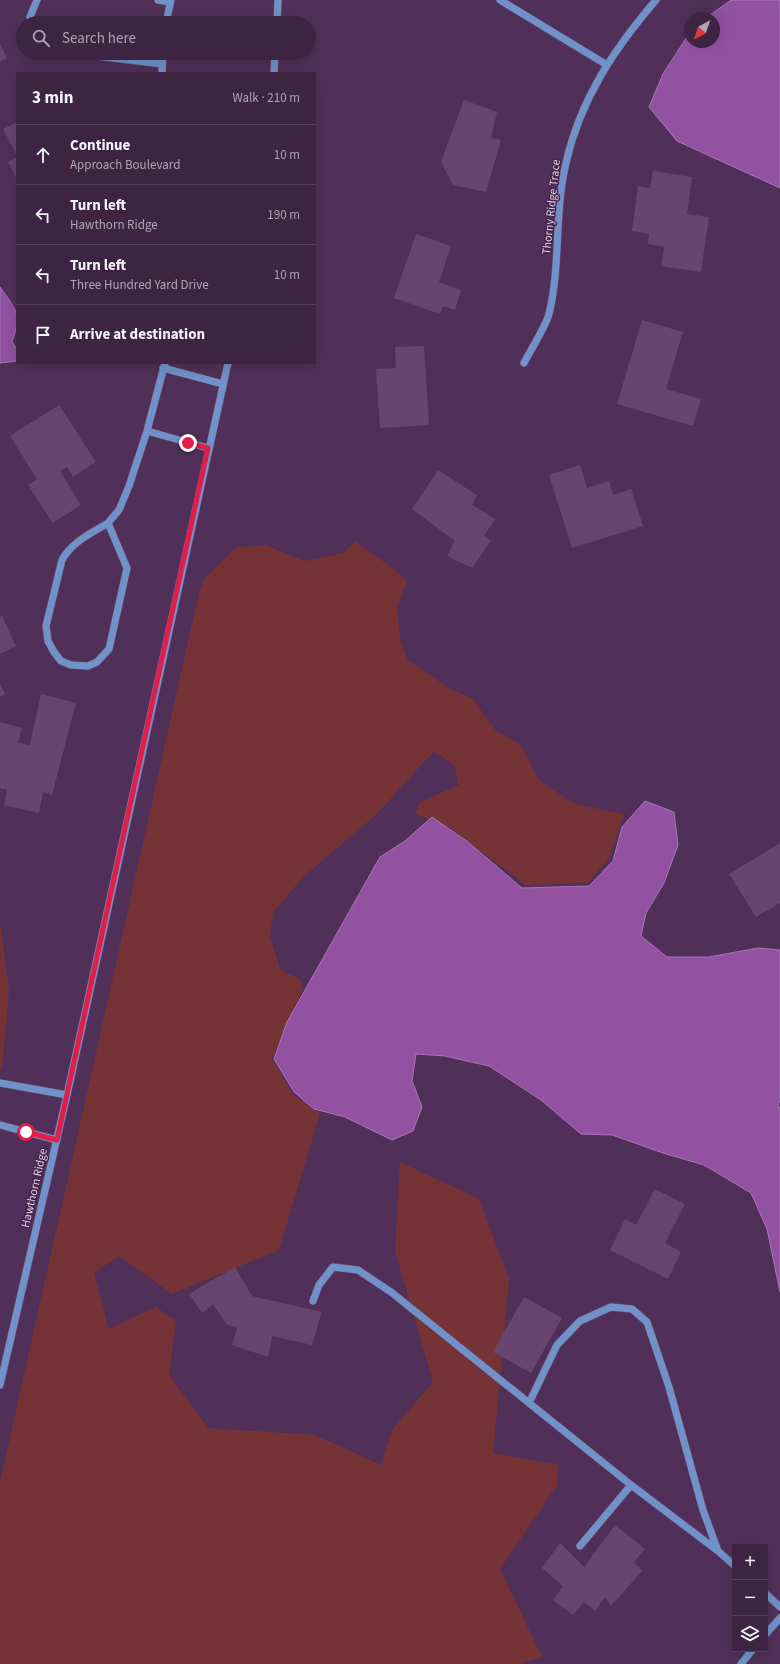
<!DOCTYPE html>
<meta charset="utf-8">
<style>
body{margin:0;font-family:"Source Sans 3",sans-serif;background:#47304d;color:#f1f3f6}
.controls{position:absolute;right:12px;bottom:12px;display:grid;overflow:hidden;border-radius:0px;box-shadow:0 4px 16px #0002}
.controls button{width:36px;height:36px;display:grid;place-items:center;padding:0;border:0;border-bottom:1px solid #55415b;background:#3c2442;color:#f1f3f6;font:20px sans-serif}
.compass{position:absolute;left:684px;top:12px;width:36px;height:36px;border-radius:50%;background:#3c2442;box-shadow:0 4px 16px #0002;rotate:220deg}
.stop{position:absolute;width:12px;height:12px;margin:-9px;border:3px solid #e11d48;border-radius:50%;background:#fff}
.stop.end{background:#e11d48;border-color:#fff;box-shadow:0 1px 4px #0008}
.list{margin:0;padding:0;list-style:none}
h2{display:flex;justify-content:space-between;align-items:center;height:52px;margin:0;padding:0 16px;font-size:17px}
h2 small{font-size:13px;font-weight:400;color:#aca4b2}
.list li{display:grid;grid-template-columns:26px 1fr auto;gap:12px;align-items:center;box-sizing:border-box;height:60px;padding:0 16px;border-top:1px solid #55415b}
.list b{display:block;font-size:15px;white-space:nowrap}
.list p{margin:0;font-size:13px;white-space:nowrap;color:#aca4b2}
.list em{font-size:13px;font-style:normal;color:#aca4b2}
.icon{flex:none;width:22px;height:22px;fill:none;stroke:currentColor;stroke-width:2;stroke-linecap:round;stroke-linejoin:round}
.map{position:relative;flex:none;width:780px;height:1664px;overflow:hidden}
.search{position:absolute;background:#3c2442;box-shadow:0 4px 16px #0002;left:16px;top:16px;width:300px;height:44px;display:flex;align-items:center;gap:10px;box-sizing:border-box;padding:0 14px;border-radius:22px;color:#aca4b2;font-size:15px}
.panel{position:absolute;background:#3c2442;box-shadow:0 4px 16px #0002;left:16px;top:72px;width:300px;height:292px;border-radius:0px}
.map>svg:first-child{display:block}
.green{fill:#753336}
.water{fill:#9351a2;stroke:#aa76b6}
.building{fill:#67456f}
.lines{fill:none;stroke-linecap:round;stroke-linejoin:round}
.minor-casing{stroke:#6d4f74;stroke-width:8}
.minor{stroke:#7092c9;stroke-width:7}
.route{stroke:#e11d48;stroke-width:5}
.labels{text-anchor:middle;stroke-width:3;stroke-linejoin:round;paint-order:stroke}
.street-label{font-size:12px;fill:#e0cce4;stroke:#45254d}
</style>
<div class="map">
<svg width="780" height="1664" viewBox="0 0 780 1664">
<rect width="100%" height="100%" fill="#503058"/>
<!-- green -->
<path class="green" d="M355 541 395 570 407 581 397 607 400 639 408 660 450 689 472 698 496 731 521 745 539 780 574 804 624 814 609 858 588 883 526 885 449 827 415 814 420 802 459 785 454 765 434 751 376 815 303 877 273 913 270 936 280 969 301 980 302 991 272 1059 293 1095 320 1113 279 1250 172 1294 119 1256 94 1273 109 1329 156 1307 176 1321 169 1375 208 1428 315 1435 381 1465 392 1430 433 1382 395 1251 400 1162 479 1199 509 1279 493 1453 558 1465 557 1485 500 1569 542 1657 517 1664H0V1482L200 588 206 577 235 548 265 545 305 561 344 553Z
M0 921 9 990 2 1069H0Z"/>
<!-- water -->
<path class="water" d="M731 0H780V188L677 141 649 107 663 74 690 32V42H714V18H706Z
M0 287C16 310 22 313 12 342L17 349V361L0 363Z
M645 801 674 812 678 845 664 883 646 913 641 936 667 957H709L758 948 780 950V1100L778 1105 780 1109V1292L767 1229 751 1193 704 1165 663 1153 612 1135 581 1134 541 1100 489 1066 445 1056 416 1054 412 1081 422 1107 413 1131 392 1140 345 1117 314 1109 294 1092 274 1059 287 1022 380 857 405 841 432 817 468 842 522 888 589 886 613 861 622 827Z"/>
<!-- building -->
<path class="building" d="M0 44 7 58 0 62Z
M464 100 497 112 491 138 501 140 486 192 453 185 441 162Z
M17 122V156L3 129Z
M17 157V180L8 162Z
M653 171 692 177 687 214 709 217 701 272 661 266 664 247 648 244 649 234 632 231 638 186 650 188Z
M416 234 451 246 439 282 461 290 455 310 443 306 440 314 394 298Z
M642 320 683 332 666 389 701 399 693 426 617 404Z
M424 346 429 425 380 428 376 369 396 368 395 347Z
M59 405 96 462 73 477 67 467 60 471 81 505 53 523 28 485 37 479 10 436Z
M580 465 587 488 609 481 613 495 631 489 643 526 572 548 549 475Z
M438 470 477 495 472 505 495 519 484 536 491 541 472 568 447 556 455 541 412 509Z
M2 616 16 646 0 654V617Z
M0 684 5 694 0 697Z
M41 694 76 703 52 795 43 792 39 813 4 805 7 790 0 788V722L22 728 18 743 30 745Z
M780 843V903L756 917 729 874Z
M655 1189 685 1204 665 1243 681 1252 668 1279 610 1250 625 1219 636 1225Z
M235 1267 252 1296 322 1312 312 1345 272 1336 268 1357 232 1345 237 1328 226 1324 213 1304 202 1313 189 1294Z
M524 1297 562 1318 531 1373 493 1352Z
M615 1525 645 1549 634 1562 642 1571 611 1606 605 1597 595 1611 584 1602 573 1615 553 1600 563 1586 542 1568 560 1543 584 1567Z"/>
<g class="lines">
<!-- minor casing -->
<g class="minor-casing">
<path id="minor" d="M158 0 170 2
M500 0 607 65
M33 23 30 17 37 0
M166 23 171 0
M277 23 278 0
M72 53 162 64
M162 73 163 53
M274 73 275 53
M524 363C531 349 545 328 549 314 561 265 554 213 566 163 580 100 614 49 656 0
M163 368 223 384
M147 431 208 448
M108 523 127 568 109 649 97 662 88 666 71 665 61 661 54 652 48 641 46 626 62 560C72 542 91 533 108 523Z
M108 523 119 510 129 486 147 431 165 363
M0 1083 67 1095
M0 1125 57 1140
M313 1301 319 1285 333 1267 358 1270 391 1292 631 1485 718 1551 735 1566
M0 1385 67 1095 228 363
M529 1403 557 1345 580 1321 611 1307 632 1309 647 1322 669 1387 703 1510 718 1551
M580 1546 631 1485
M765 1593 780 1607
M765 1635 780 1618
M741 1664 753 1649"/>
</g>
<!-- minor -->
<use href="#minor" class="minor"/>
</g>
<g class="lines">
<!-- route -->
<path class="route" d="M26 1132 57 1140 208 448 188 443"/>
</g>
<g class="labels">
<!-- street labels -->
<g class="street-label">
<text transform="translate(551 207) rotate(-84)" y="4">Thorny Ridge Trace</text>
<text transform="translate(34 1188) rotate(-77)" y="4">Hawthorn Ridge</text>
</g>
</g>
</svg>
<div class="controls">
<button>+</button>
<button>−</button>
<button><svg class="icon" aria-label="layers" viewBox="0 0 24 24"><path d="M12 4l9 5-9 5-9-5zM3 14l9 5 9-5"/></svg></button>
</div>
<svg class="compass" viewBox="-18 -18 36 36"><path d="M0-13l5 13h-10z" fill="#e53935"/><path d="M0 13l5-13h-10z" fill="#aca4b2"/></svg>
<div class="stop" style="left:26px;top:1132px"></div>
<div class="stop end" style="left:188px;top:443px"></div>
<div class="search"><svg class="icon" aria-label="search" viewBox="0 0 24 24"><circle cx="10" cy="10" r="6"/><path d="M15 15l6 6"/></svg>Search here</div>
<section class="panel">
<h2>3 min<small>Walk · 210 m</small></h2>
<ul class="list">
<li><svg class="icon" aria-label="ahead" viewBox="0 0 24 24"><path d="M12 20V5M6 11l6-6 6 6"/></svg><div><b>Continue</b><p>Approach Boulevard</p></div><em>10 m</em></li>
<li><svg class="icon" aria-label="left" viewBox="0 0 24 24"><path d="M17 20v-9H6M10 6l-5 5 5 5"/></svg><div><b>Turn left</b><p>Hawthorn Ridge</p></div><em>190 m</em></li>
<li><svg class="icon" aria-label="left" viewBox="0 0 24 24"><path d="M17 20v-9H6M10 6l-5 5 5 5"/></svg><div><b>Turn left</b><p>Three Hundred Yard Drive</p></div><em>10 m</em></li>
<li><svg class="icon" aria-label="arrive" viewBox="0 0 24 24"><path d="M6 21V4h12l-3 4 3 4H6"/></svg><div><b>Arrive at destination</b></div></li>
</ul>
</section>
</div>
